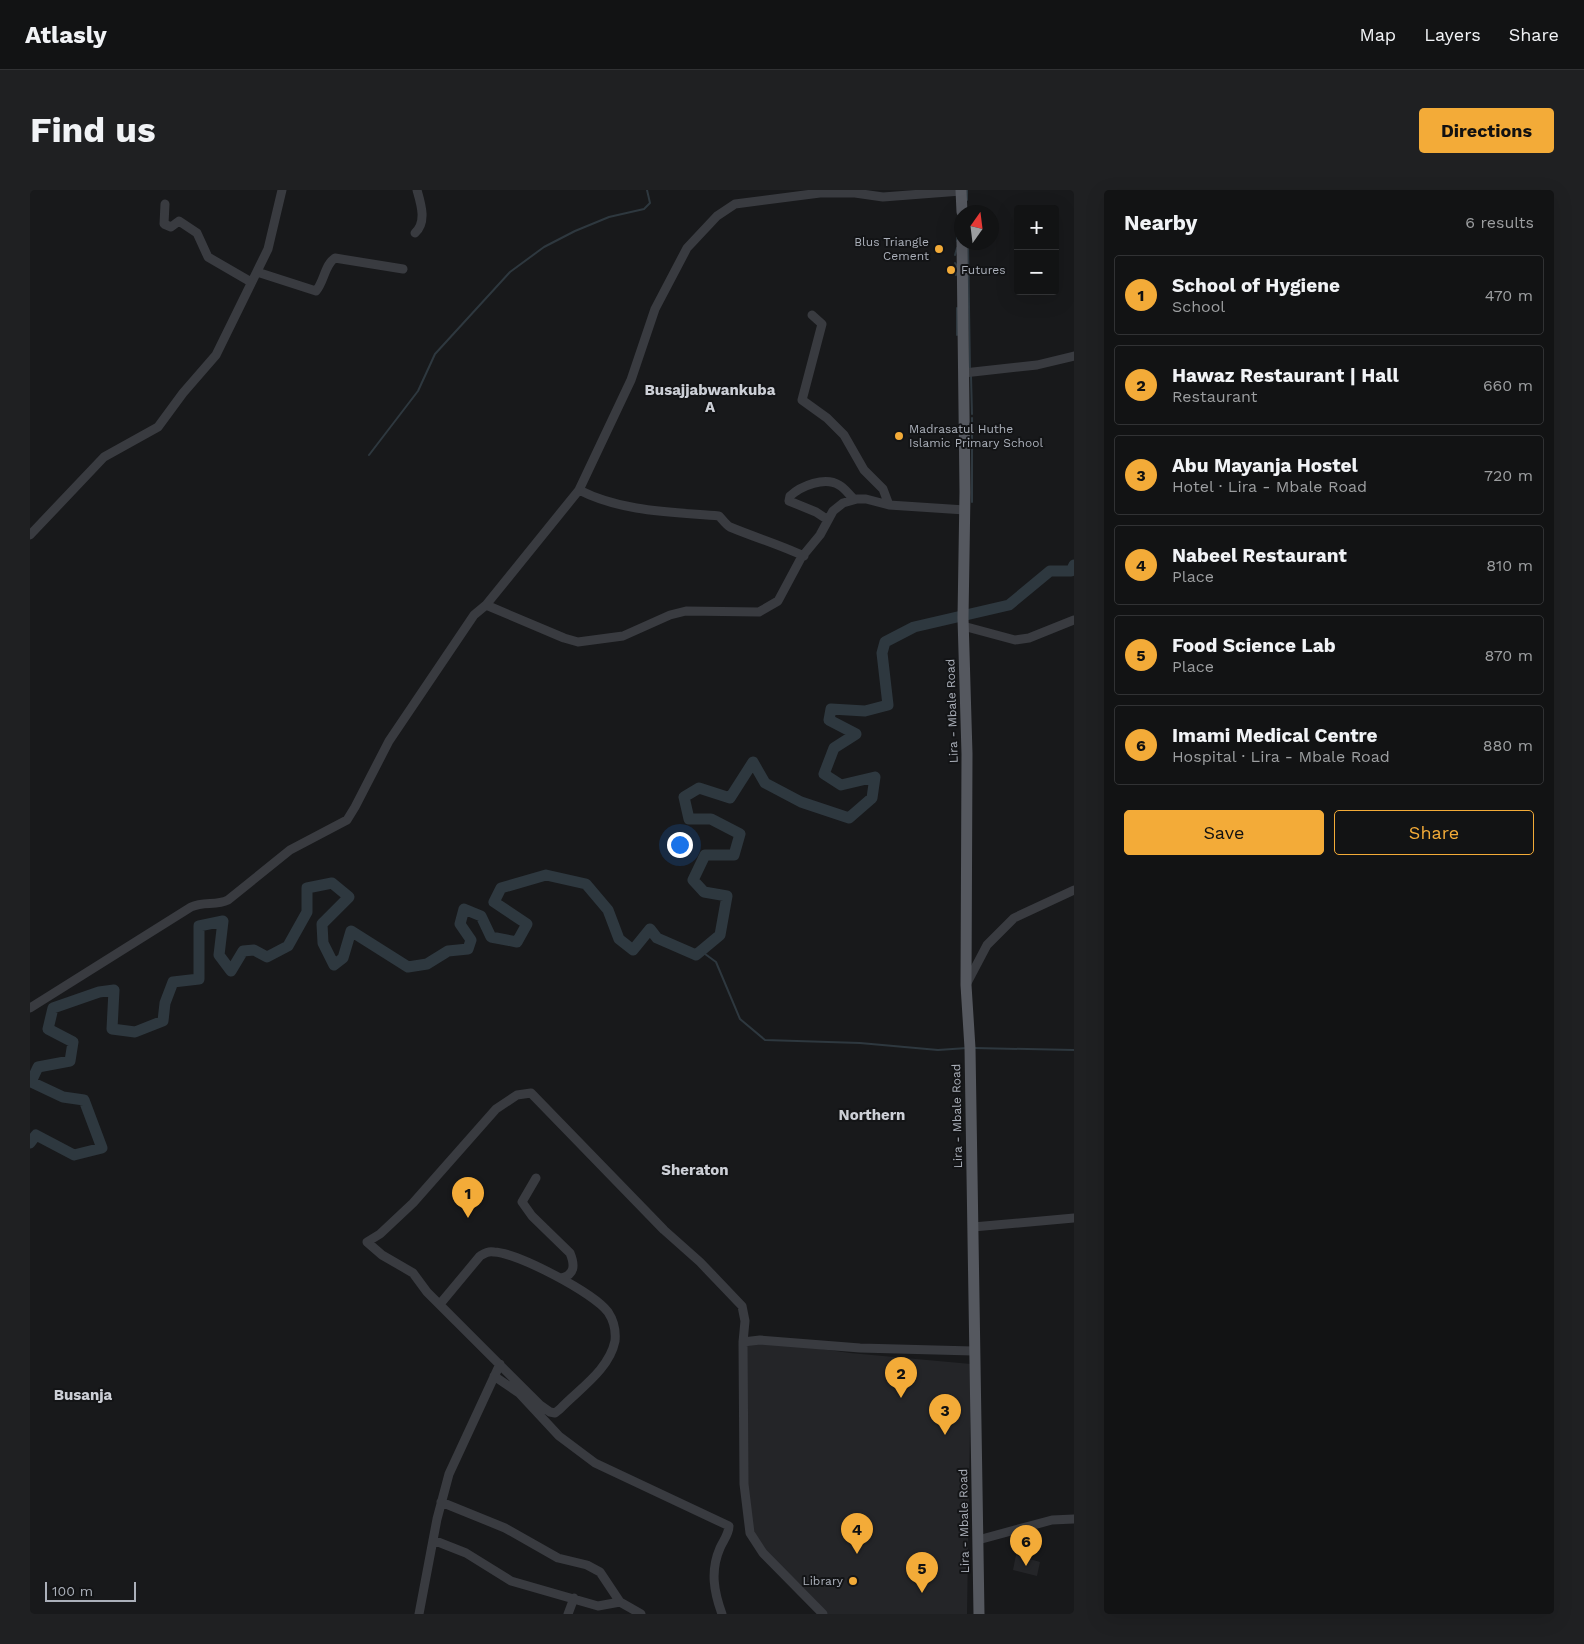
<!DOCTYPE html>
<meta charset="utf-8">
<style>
body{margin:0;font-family:"Work Sans",sans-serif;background:#1f2022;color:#f1f3f6}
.controls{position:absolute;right:15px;top:15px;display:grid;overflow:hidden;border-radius:5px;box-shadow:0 5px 20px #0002}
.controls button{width:45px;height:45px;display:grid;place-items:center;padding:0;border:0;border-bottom:1px solid #313234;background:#121314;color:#f1f3f6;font:25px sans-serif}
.compass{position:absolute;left:924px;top:15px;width:45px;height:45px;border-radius:50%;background:#121314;box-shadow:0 5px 20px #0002;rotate:14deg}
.scale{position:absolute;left:15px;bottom:12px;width:91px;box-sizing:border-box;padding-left:5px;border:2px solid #abb0ba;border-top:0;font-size:14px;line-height:18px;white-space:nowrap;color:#abb0ba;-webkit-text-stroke:4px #131416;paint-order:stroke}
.you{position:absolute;left:649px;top:654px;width:18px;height:18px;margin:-12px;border:4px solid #fff;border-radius:50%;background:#1a73e8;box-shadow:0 0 0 8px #1a73e833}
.badge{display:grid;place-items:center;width:32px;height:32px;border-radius:50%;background:#f3ab38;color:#111;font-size:16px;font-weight:700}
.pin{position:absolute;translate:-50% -41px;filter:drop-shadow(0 1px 2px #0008)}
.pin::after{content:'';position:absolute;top:26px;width:18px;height:15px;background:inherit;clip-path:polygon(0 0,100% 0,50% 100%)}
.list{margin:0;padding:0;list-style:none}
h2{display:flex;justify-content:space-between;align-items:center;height:65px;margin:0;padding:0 20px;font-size:21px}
h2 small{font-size:16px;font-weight:400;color:#9c9ea0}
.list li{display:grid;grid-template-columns:32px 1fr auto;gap:15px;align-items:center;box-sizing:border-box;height:80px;margin:0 10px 10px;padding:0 10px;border:1px solid #313234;border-radius:5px}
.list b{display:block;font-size:19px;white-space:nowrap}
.list p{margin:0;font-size:16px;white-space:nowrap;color:#9c9ea0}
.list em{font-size:16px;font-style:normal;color:#9c9ea0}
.actions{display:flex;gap:10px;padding:15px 20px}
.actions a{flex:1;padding:11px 0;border:1px solid #f3ab38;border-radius:5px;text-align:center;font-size:18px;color:#f3ab38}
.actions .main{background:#f3ab38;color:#111}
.map{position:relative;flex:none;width:1044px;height:1424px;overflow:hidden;border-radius:5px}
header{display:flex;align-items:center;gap:30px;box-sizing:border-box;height:70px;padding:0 25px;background:#121314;border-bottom:1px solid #313234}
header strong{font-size:24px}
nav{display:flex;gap:28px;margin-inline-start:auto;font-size:18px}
.intro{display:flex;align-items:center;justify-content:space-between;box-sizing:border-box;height:120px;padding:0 30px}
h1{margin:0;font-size:35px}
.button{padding:12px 22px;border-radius:5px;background:#f3ab38;color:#111;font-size:18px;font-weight:700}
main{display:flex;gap:30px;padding:0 30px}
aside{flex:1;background:#121314;border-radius:5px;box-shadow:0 5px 20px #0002}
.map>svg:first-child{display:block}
.built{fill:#242528}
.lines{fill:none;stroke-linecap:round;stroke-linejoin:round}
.stream{stroke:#2e383f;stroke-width:2}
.river{stroke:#2e383f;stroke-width:11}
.minor{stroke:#393b40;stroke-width:9}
.major{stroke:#55585f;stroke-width:11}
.poi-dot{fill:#f3ab38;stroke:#131416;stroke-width:2}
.labels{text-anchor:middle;stroke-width:4;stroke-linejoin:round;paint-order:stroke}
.poi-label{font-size:12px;fill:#abb0ba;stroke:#131416;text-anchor:end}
.street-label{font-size:12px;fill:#abb0ba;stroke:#131416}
.quarter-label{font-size:15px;font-weight:bold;fill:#cccfd6;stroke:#131416}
</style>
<header>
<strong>Atlasly</strong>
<nav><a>Map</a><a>Layers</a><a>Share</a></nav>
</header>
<div class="intro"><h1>Find us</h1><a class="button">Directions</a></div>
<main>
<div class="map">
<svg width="1044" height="1424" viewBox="0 0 1044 1424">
<rect width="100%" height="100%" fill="#18191b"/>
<!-- built -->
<path class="built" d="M741 1152 820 1163 941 1174 937 1424H796L734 1363 723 1344 717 1297 715 1154Z
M986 1365 1010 1372 1007 1386 983 1380Z"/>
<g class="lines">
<!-- stream -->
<path class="stream" d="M937 0V10
M927 34V51
M938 52 940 180
M925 65 927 58
M925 73 927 76 926 85
M927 118V145
M941 186 942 224
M942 238V228
M942 241V312
M339 265 388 201 405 164 480 82 514 57 545 41 579 27 614 19 620 13 617 0
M671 761 686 772 710 829 735 850 830 853 908 860 937 858
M944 858 1044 860"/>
<!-- river -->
<path class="river" d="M0 953 6 945 44 965 72 958 54 910 33 907 1 892 8 877 40 871 43 852 18 839 23 818 69 802 84 800 82 839 105 842 133 831 135 813 143 792 169 789V736L193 731 189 765 201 781 213 761 224 760 237 767 258 756 277 722V698L302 693 319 707 292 734 293 753 304 775 313 768 321 741 378 777 397 774 418 761 438 759 441 750 430 734 434 719 451 726 461 747 487 752 497 734 464 712 471 698 516 685 556 694 578 720 589 749 603 760 620 739 627 748 666 765 690 745 697 706 674 702 663 690 675 665H704L710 644 681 629H659L654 607 669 598 700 608 723 572 735 593 771 612 819 628 842 608 845 587 811 595 794 584 804 558 826 544 799 530 801 519 835 521 858 515 852 463 855 452 884 437 979 415 1020 381H1041L1044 375"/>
<!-- minor -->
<path class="minor" d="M135 14 134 34 141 37 149 31 167 43 178 67 221 92
M385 43C397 32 391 14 387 0
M227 82 286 101C294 92 295 74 305 68L373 79
M782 125 792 134 772 210 797 228 814 245 834 280 853 299 859 315
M934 183 1007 175 1044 166
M549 300C592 322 642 322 689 326 692 329 696 335 700 337 724 347 750 355 774 366
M798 330 786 322 759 311 760 306C771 296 795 286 809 295 815 298 819 305 824 309
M0 345 74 267 128 237 153 203 186 165 238 59 252 0
M456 415 534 448 548 452 593 446 640 425 656 421 729 422 748 411 771 368 790 345 803 321 813 313 827 309H836L859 315 935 320
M933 436 985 450 999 448 1044 430
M937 793 957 755 984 728 1044 700
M0 818 161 717C174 711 186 716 198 710L260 660 317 630 325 617 359 551 444 425 456 415 549 300 601 190 625 119 657 58 687 26 705 14 790 3H825L853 7 931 1
M506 988 492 1012 502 1026 540 1063C545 1075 545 1085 531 1088
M943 1037 1044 1028
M410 1114 450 1066C455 1063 458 1061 464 1062 488 1063 564 1103 578 1122 584 1131 586 1141 585 1151 579 1180 549 1199 530 1219L525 1223 520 1222 510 1215 397 1102 383 1083 352 1065 337 1052 350 1044 383 1013 466 919 487 905 501 903 634 1040 670 1072 712 1116 715 1131 713 1152
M464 1186 489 1203 529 1246 565 1273 699 1336C699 1344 693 1351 690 1358 680 1381 684 1402 692 1424
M411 1312 475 1338 528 1368 557 1375 570 1382 590 1412
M403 1350 436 1363 481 1391 568 1416 590 1412 611 1424
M948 1350 1022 1330 1044 1329
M389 1424 407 1329 419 1284 470 1174
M538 1424 544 1408
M793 1424 733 1363 720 1343 714 1294 713 1152 730 1150 830 1158 943 1161"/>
<!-- major -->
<path class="major" d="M931 0 932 22
M932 52 935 302 933 428 937 564 936 795 940 858 949 1424"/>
</g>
<!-- markers -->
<g class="poi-dot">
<circle cx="909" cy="59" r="5"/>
<circle cx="921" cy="80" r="5"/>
<circle cx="869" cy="246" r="5"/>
<circle cx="823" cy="1391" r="5"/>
</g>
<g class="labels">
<!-- poi labels -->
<g class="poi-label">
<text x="899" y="56">Blus Triangle<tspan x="899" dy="14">Cement</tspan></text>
<text x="931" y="84" text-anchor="start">Futures</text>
<text x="879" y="243" text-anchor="start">Madrasatul Huthe<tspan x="879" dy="14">Islamic Primary School</tspan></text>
<text x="813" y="1395">Library</text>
</g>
<!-- street labels -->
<g class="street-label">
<text transform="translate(922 521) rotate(-92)" y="4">Lira - Mbale Road</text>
<text transform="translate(927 926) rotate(-91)" y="4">Lira - Mbale Road</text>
<text transform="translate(934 1331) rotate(-91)" y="4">Lira - Mbale Road</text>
</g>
<!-- quarter labels -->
<g class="quarter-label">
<text x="680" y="205">Busajjabwankuba<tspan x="680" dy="17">A</tspan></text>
<text x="842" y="930">Northern</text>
<text x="665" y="985">Sheraton</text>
<text x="53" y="1210">Busanja</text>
</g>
</g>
</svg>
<div class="controls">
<button>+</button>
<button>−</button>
</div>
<svg class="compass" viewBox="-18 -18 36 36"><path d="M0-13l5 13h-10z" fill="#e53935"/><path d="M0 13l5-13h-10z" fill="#9c9ea0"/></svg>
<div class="scale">100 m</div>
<div class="you"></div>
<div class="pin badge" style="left:438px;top:1028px">1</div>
<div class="pin badge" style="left:871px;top:1208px">2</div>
<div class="pin badge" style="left:915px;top:1245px">3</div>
<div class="pin badge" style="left:827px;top:1364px">4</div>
<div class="pin badge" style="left:892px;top:1403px">5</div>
<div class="pin badge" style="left:996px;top:1376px">6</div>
</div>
<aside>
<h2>Nearby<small>6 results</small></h2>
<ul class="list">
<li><span class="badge">1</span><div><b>School of Hygiene</b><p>School</p></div><em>470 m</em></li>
<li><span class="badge">2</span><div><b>Hawaz Restaurant | Hall</b><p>Restaurant</p></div><em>660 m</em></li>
<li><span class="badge">3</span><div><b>Abu Mayanja Hostel</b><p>Hotel · Lira - Mbale Road</p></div><em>720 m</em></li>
<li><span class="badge">4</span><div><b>Nabeel Restaurant</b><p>Place</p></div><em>810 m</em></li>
<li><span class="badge">5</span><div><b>Food Science Lab</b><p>Place</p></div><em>870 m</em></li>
<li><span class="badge">6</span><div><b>Imami Medical Centre</b><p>Hospital · Lira - Mbale Road</p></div><em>880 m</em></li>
</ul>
<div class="actions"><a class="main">Save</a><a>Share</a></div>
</aside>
</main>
